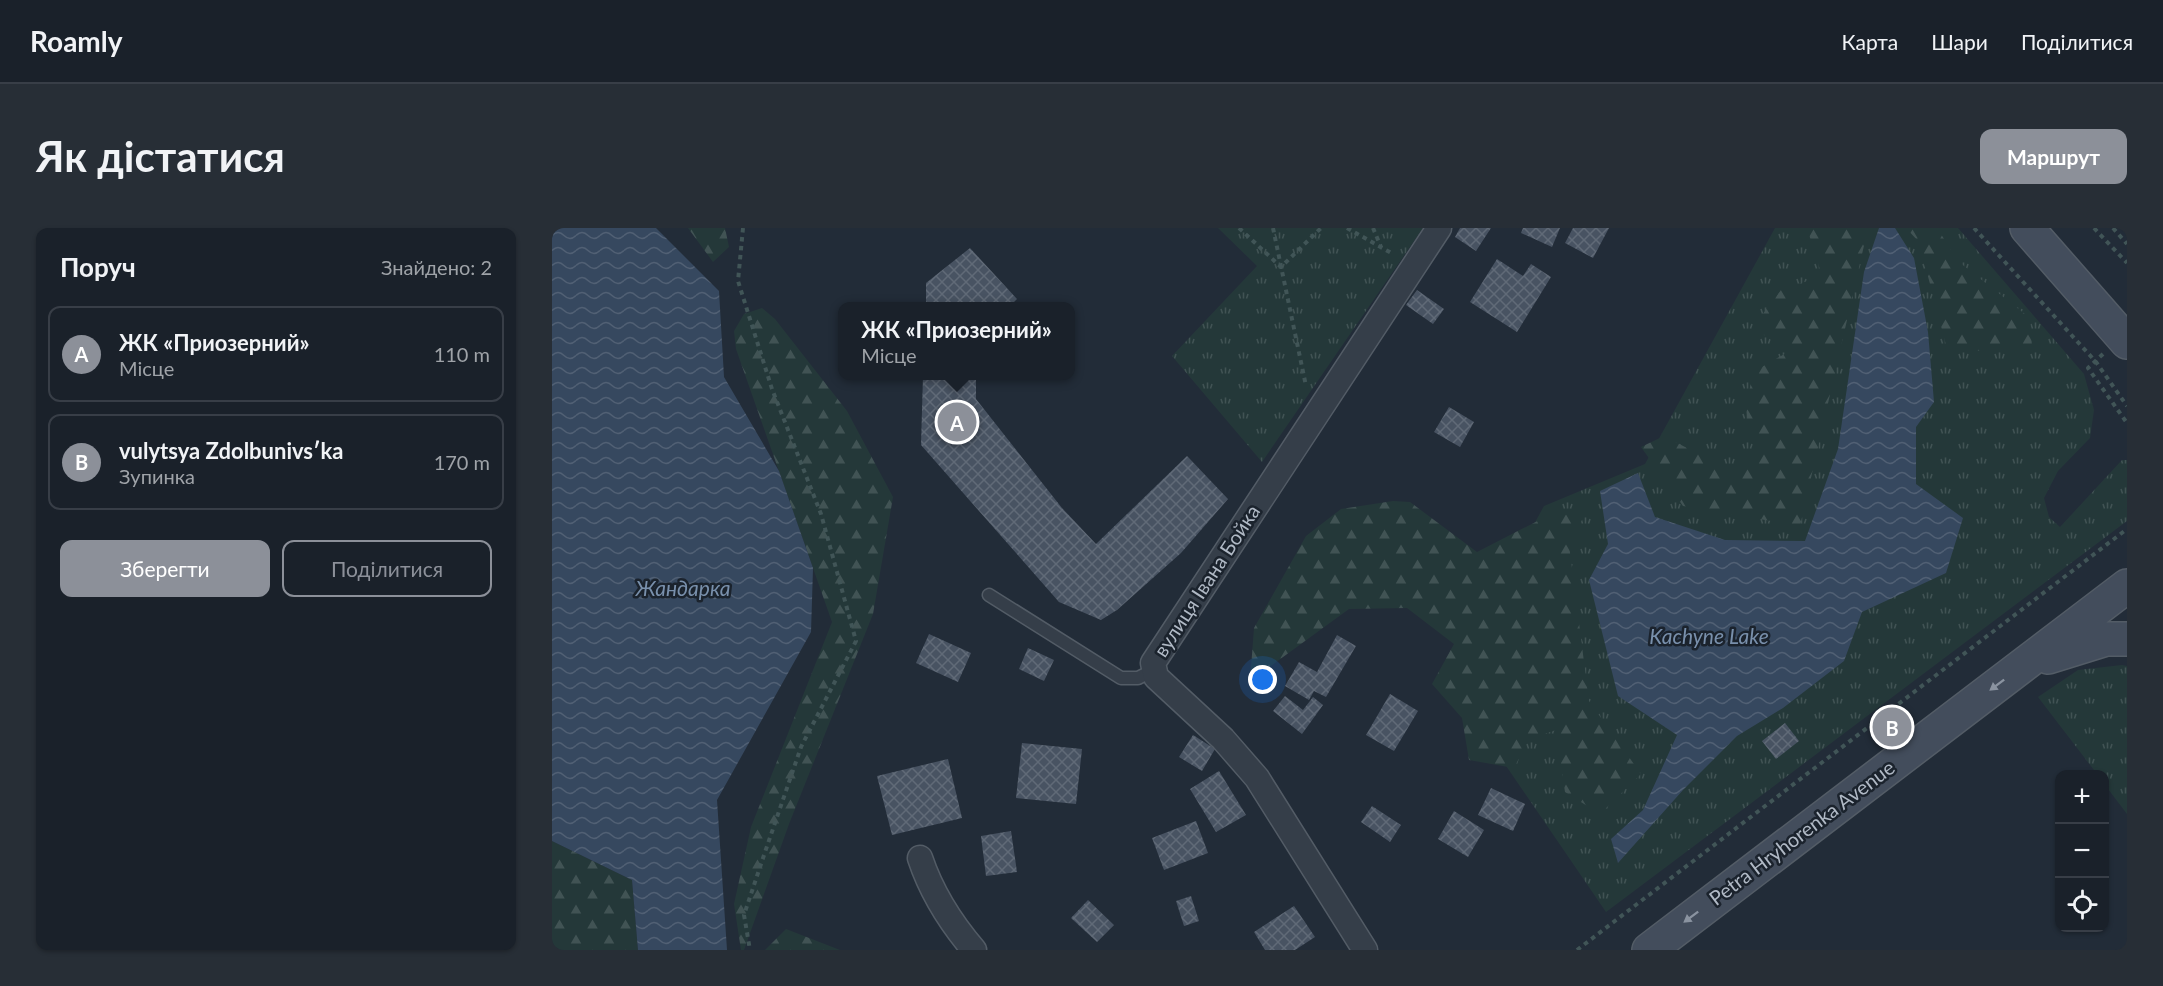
<!DOCTYPE html>
<html lang="uk">
<meta charset="utf-8">
<style>
body{margin:0;font-family:Lato,sans-serif;background:#272e36;color:#f1f3f6}
.controls{position:absolute;right:18px;bottom:18px;display:grid;overflow:hidden;border-radius:12px;box-shadow:0 2px 4px #0004}
.controls button{width:54px;height:54px;display:grid;place-items:center;padding:0;border:0;border-bottom:2px solid #383e47;background:#1a212a;color:#f1f3f6;font:30px sans-serif}
.you{position:absolute;left:711px;top:452px;width:21px;height:21px;margin:-15px;border:4px solid #fff;border-radius:50%;background:#1a73e8;box-shadow:0 0 0 9px #1a73e833}
.badge{display:grid;place-items:center;width:39px;height:39px;border-radius:50%;background:#8c9099;color:#fff;font-size:20px;font-weight:700}
.pin{position:absolute;translate:-50% -50%;border:3px solid #fff;box-shadow:0 2px 6px #0006}
.popup{position:absolute;left:286px;top:74px;width:237px;height:78px;box-sizing:border-box;display:grid;place-content:center;border-radius:12px;background:#1a212a;filter:drop-shadow(0 2px 4px #0005);font-size:20px;white-space:nowrap;color:#9fa3a8}
.popup b{font-size:22px;color:#f1f3f6}
.popup::after{content:'';position:absolute;left:50%;top:100%;margin-left:-12px;border:12px solid transparent;border-top-color:#1a212a}
.list{margin:0;padding:0;list-style:none}
h2{display:flex;justify-content:space-between;align-items:center;height:78px;margin:0;padding:0 24px;font-size:26px}
h2 small{font-size:20px;font-weight:400;color:#9fa3a8}
.list li{display:grid;grid-template-columns:39px 1fr auto;gap:18px;align-items:center;box-sizing:border-box;height:96px;margin:0 12px 12px;padding:0 12px;border:2px solid #383e47;border-radius:12px}
.list b{display:block;font-size:22px;white-space:nowrap}
.list p{margin:0;font-size:20px;white-space:nowrap;color:#9fa3a8}
.list em{font-size:20px;font-style:normal;color:#9fa3a8}
.actions{display:flex;gap:12px;padding:18px 24px}
.actions a{flex:1;padding:14px 0;border:2px solid #8c9099;border-radius:12px;text-align:center;font-size:21px;color:#8c9099}
.actions .main{background:#8c9099;color:#fff}
.icon{flex:none;width:33px;height:33px;fill:none;stroke:currentColor;stroke-width:2;stroke-linecap:round;stroke-linejoin:round}
.map{position:relative;flex:none;width:1575px;height:722px;overflow:hidden;border-radius:12px}
header{display:flex;align-items:center;gap:36px;box-sizing:border-box;height:84px;padding:0 30px;background:#1a212a;border-bottom:2px solid #383e47}
header strong{font-size:28px}
nav{display:flex;gap:33px;margin-inline-start:auto;font-size:21px}
.intro{display:flex;align-items:center;justify-content:space-between;box-sizing:border-box;height:144px;padding:0 36px}
h1{margin:0;font-size:42px}
.button{padding:15px 27px;border-radius:12px;background:#8c9099;color:#fff;font-size:21px;font-weight:700}
main{display:flex;gap:36px;padding:0 36px}
aside{flex:1;background:#1a212a;border-radius:12px;box-shadow:0 2px 4px #0004}
.map>svg:first-child{display:block}
.grass{fill:url(#grass-tufts)}
.forest{fill:url(#forest-firs)}
.water{fill:url(#water-waves)}
.building{fill:url(#building-cross-hatch)}
.lines{fill:none;stroke-linecap:round;stroke-linejoin:round}
.lane-casing{stroke:#535c66;stroke-width:15}
.street-casing{stroke:#535c66;stroke-width:27}
.secondary-casing{stroke:#535c66;stroke-width:36}
.path{stroke:#415557;stroke-width:4;stroke-dasharray:4.5 4.5;stroke-linecap:butt}
.lane{stroke:#353e49;stroke-width:12}
.street{stroke:#353e49;stroke-width:24}
.secondary{stroke:#434d5c;stroke-width:33}
.oneway{fill:#8a93a0}
.labels{text-anchor:middle;stroke-width:5;stroke-linejoin:round;paint-order:stroke}
.street-label{font-size:20px;fill:#b0b9c5;stroke:#1b232d}
.water-label{font-size:21px;font-style:italic;fill:#7990ac;stroke:#1b232d}
</style>
<header>
<strong>Roamly</strong>
<nav><a>Карта</a><a>Шари</a><a>Поділитися</a></nav>
</header>
<div class="intro"><h1>Як дістатися</h1><a class="button">Маршрут</a></div>
<main>
<aside>
<h2>Поруч<small>Знайдено: 2</small></h2>
<ul class="list">
<li><span class="badge">A</span><div><b>ЖК «Приозерний»</b><p>Місце</p></div><em>110 m</em></li>
<li><span class="badge">B</span><div><b>vulytsya Zdolbunivsʹka</b><p>Зупинка</p></div><em>170 m</em></li>
</ul>
<div class="actions"><a class="main">Зберегти</a><a>Поділитися</a></div>
</aside>
<div class="map">
<svg width="1575" height="722" viewBox="0 0 1575 722">
<defs>
<pattern id="grass-tufts" width="24" height="20" patternUnits="userSpaceOnUse" patternTransform="scale(1.5)"><rect width="24" height="20" fill="#243839"/><path d="M3 7l-1-3M5 7V3M7 7l1-3M15 17l-1-3M17 17v-4M19 17l1-3" fill="none" stroke="#415354"/></pattern>
<pattern id="forest-firs" width="22" height="20" patternUnits="userSpaceOnUse" patternTransform="scale(1.5)"><rect width="22" height="20" fill="#243839"/><path d="M5 1l3.5 6h-7zM16 11l3.5 6h-7z" fill="#415354"/></pattern>
<pattern id="water-waves" width="16" height="10" patternUnits="userSpaceOnUse" patternTransform="scale(1.5)"><rect width="16" height="10" fill="#36485f"/><path d="M0 5q4-4 8 0t8 0" fill="none" stroke="#516074"/></pattern>
<pattern id="building-cross-hatch" width="8" height="8" patternUnits="userSpaceOnUse" patternTransform="scale(1.5)"><rect width="8" height="8" fill="#485362"/><path d="M0 0l8 8M0 8l8-8" fill="none" stroke="#606a77"/></pattern>
</defs>
<rect width="100%" height="100%" fill="#222c38"/>
<!-- grass -->
<path class="grass" d="M666 0H871L710 234 620 128 705 38Z
M1223 0H1406L1532 146 1542 182 1538 210 1506 243 1492 270 1497 289 1508 299 1570 232H1575V293L1054 684 896 453 992 278 1093 236Z
M1570 437 1575 438V586L1553 557 1552 546H1545L1486 469 1526 442Z"/>
<!-- forest -->
<path class="forest" d="M136 0H173L177 19 161 34Z
M1255 0H1316L1248 298 1131 278 1089 219 1112 208 1177 242 1204 232 1194 181 1201 144 1236 124 1201 99 1229 62 1270 48Z
M1354 0H1385L1407 34 1478 90 1480 119 1407 124 1394 117 1367 14Z
M210 80 223 91 295 183 341 269 321 386 237 596 192 722H189L182 676 199 599 280 394 184 121 182 103 192 86Z
M841 273 858 274 925 324 1003 284 1031 290 1017 317 1037 473 1089 546 1048 586 1013 564 1004 502 977 511 962 540 917 532 910 490 880 456 902 416 855 380 797 381 698 453 702 400 754 308 789 281Z
M0 613 80 652 86 722H0Z
M234 701 288 722H213Z"/>
<!-- water -->
<path class="water" d="M0 0H104L167 63 172 149 227 243 261 340 259 404 165 572 175 722H86L80 652 0 613Z
M1327 0H1343L1362 30 1376 104 1382 174 1364 199V256L1411 290 1394 345 1310 384 1292 433 1231 480 1185 508 1131 562 1066 635 1059 611 1091 582 1125 507 1066 468 1037 352 1056 316 1048 263 1086 245 1103 289 1173 312 1253 313 1286 221 1312 44Z"/>
<!-- building -->
<path class="building" d="M908 0H939L924 23 903 9Z
M971 0H1008L1000 19 969 5Z
M1021 0H1057L1041 30 1013 15Z
M418 20 465 71 457 79H374V55Z
M945 31 971 48 979 36 999 49 965 104 918 74Z
M865 62 892 81 881 96 854 77Z
M371 148H424V171L510 280 544 316 635 228 676 271 629 325 565 382 549 392 507 374 369 217Z
M897 179 922 194 908 219 882 204Z
M377 406 419 425 406 454 364 435Z
M785 407 804 418 774 469 762 463 757 472 733 458 747 434 765 444Z
M476 420 502 432 492 453 467 441Z
M838 466 866 483 842 523 814 507Z
M733 468 751 482 761 469 771 477 750 506 721 483Z
M1233 495 1247 513 1224 531 1210 513Z
M641 507 663 521 650 543 627 529Z
M470 515 530 521 524 576 464 570Z
M396 531 410 590 340 607 325 548Z
M667 543 694 587 664 604 638 561Z
M939 560 973 576 961 603 926 587Z
M820 578 849 597 838 614 809 594Z
M902 583 932 602 916 629 886 611Z
M644 593 656 625 612 642 600 610Z
M459 603 465 644 434 648 429 608Z
M639 668 647 693 632 698 624 673Z
M536 672 562 697 545 714 519 690Z
M742 678 763 709 743 722H713L702 704Z"/>
<g class="lines">
<!-- lane casing -->
<g class="lane-casing">
<path id="lane" d="M437 367 569 450H586L600 443"/>
</g>
<!-- street casing -->
<g class="street-casing">
<path id="street" d="M368 630C380 666 398 694 422 722
M813 722 705 550 671 511 604 449 601 435 887 0"/>
</g>
<!-- secondary casing -->
<g class="secondary-casing">
<path id="secondary" d="M1475 0 1575 114
M1496 429 1554 411H1575
M1097 722 1575 358"/>
</g>
<!-- path -->
<path class="path" d="M191 0 186 53 220 161 269 286 304 413 249 519 210 633 192 687 198 722
M687 0 729 39 769 0
M721 0 754 158
M795 0 841 26
M821 0 829 19
M1422 0 1544 134 1575 178
M1542 0 1575 35
M1561 0 1575 16
M1551 126 1536 140 1575 195
M1025 722 1575 301"/>
<!-- lane -->
<use href="#lane" class="lane"/>
<!-- street -->
<use href="#street" class="street"/>
<!-- secondary -->
<use href="#secondary" class="secondary"/>
</g>
<!-- one-way arrows -->
<defs><path id="oneway-solid" d="M-6-.8H1V-3.2L6.5 0L1 3.2V.8H-6Z" transform="scale(1.5)"/></defs>
<g class="oneway">
<use href="#oneway-solid" transform="translate(1445 457) rotate(143)"/>
<use href="#oneway-solid" transform="translate(1139 689) rotate(143)"/>
</g>
<g class="labels">
<!-- street labels -->
<g class="street-label">
<text transform="translate(655 353) rotate(-57)" y="7">вулиця Івана Бойка</text>
<text transform="translate(1250 605) rotate(-37)" y="7">Petra Hryhorenka Avenue</text>
</g>
<!-- water labels -->
<g class="water-label">
<text x="131" y="368">Жандарка</text>
<text x="1157" y="416">Kachyne Lake</text>
</g>
</g>
</svg>
<div class="controls">
<button>+</button>
<button>−</button>
<button><svg class="icon" aria-label="locate" viewBox="0 0 24 24"><circle cx="12" cy="12" r="6"/><path d="M12 2v4M12 18v4M2 12h4M18 12h4"/></svg></button>
</div>
<div class="you"></div>
<div class="pin badge" style="left:405px;top:194px">A</div>
<div class="popup"><b>ЖК «Приозерний»</b>Місце</div>
<div class="pin badge" style="left:1340px;top:499px">B</div>
</div>
</main>
